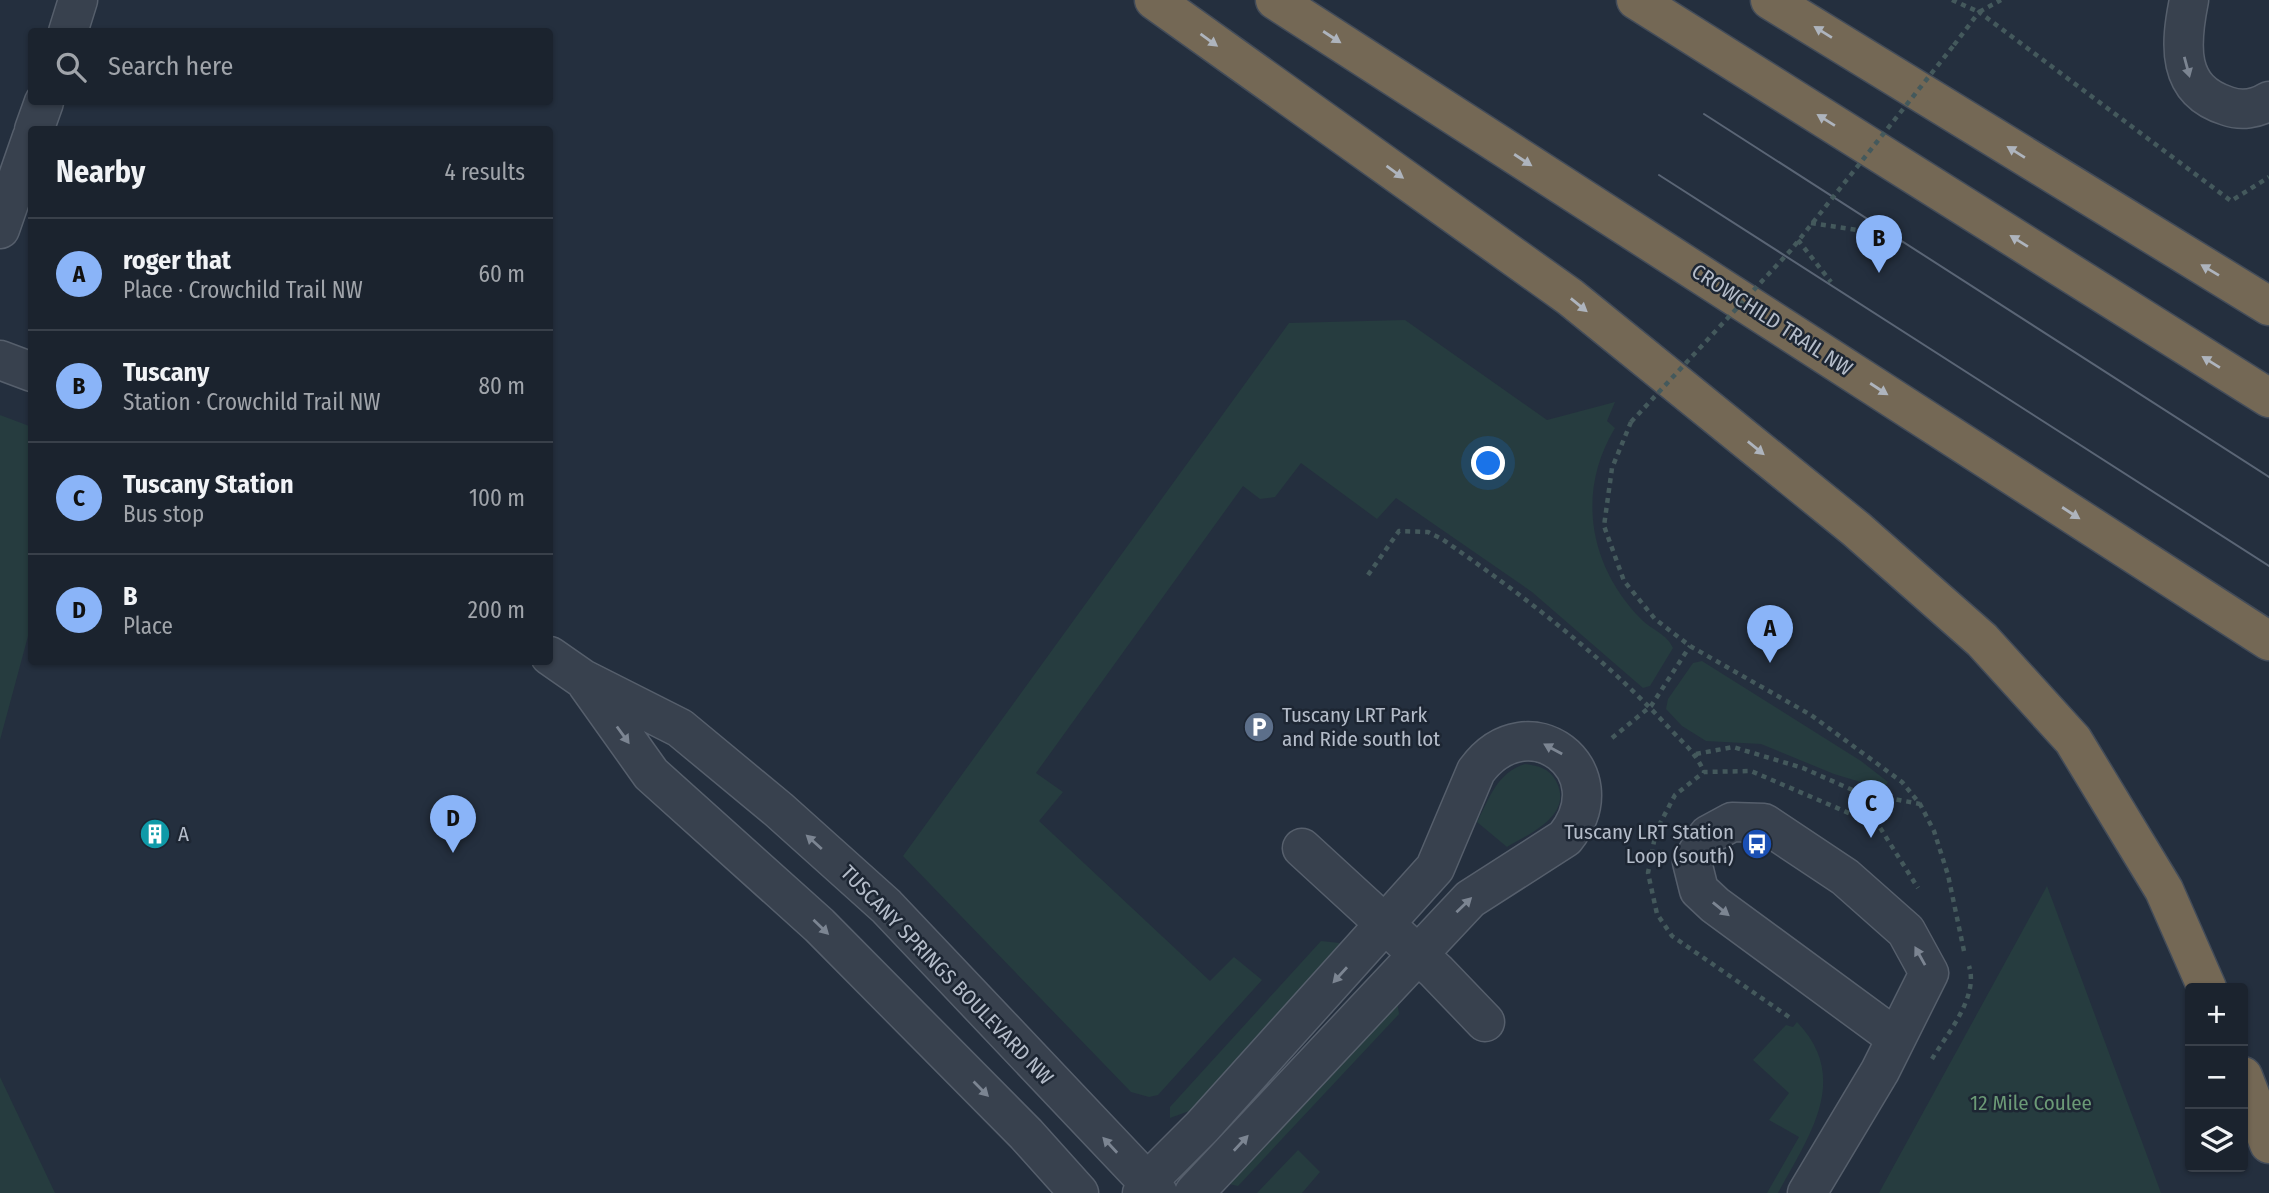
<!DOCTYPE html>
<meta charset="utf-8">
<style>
body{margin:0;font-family:"Fira Sans Condensed",sans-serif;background:#282f3a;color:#f1f3f6}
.controls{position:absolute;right:21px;bottom:21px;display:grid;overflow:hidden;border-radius:7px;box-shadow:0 2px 5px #0004}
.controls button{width:63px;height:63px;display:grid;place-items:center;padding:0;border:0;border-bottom:2px solid #39404a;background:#1b232e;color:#f1f3f6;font:35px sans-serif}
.you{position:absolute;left:1489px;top:464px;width:24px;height:24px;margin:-18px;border:5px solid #fff;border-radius:50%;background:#1a73e8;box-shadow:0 0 0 10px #1a73e833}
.badge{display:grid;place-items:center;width:46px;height:46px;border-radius:50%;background:#8ab4f8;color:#111;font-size:23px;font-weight:700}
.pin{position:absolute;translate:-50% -58px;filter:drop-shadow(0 2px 4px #0008)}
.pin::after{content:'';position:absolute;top:37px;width:24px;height:21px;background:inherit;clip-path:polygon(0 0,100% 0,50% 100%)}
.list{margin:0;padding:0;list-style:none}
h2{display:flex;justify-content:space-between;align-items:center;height:91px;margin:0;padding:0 28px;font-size:30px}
h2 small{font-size:23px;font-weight:400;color:#a0a4aa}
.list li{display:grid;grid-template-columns:46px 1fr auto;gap:21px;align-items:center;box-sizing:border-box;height:112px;padding:0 28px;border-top:2px solid #39404a}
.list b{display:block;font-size:26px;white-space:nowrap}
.list p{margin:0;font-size:23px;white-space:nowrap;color:#a0a4aa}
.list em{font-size:23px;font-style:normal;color:#a0a4aa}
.icon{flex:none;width:38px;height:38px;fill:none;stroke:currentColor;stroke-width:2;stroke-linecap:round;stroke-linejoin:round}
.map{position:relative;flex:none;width:2269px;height:1193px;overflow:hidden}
.search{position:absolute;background:#1b232e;box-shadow:0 2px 5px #0004;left:28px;top:28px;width:525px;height:77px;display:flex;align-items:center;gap:18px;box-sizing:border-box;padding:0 24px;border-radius:7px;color:#a0a4aa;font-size:26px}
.panel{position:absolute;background:#1b232e;box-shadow:0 2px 5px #0004;left:28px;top:126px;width:525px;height:539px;border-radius:7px}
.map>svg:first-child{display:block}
.green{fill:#263c3f}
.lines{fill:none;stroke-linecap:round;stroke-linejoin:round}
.minor-casing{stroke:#565f6c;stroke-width:41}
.highway-casing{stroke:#434c59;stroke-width:41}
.path{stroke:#44595c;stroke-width:4.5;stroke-dasharray:5 5;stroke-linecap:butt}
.minor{stroke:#38414e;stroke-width:38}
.highway{stroke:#746855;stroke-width:38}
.tram{stroke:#5a6575;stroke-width:2}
.path-bridge{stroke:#44595c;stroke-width:4.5;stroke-dasharray:5 5;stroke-linecap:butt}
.oneway{fill:#aeb4bd}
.oneway2{fill:#7c8592}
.labels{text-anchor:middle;stroke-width:5;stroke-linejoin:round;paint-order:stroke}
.street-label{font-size:21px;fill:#b4bcc9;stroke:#1d2633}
.poi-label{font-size:21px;fill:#b4bcc9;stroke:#1d2633;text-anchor:start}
.park-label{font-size:21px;fill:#6b9a76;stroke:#1d2633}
</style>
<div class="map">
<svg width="2269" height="1193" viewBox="0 0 2269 1193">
<rect width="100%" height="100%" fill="#242f3e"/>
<!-- green -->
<path class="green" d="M1405 320 1547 420 1615 402 1607 421 1615 428C1576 492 1589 567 1642 620 1652 630 1667 634 1673 648L1650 686 1643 688 1532 592 1396 498 1377 519 1301 463 1275 497 1260 499 1243 486 1036 773 1063 792 1039 821 1210 981 1234 957 1262 980 1158 1095 1149 1097 1131 1092 903 856 1289 323Z
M0 415 32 427 31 625 0 740Z
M1702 661 1861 761 1888 782 1884 789 1834 774 1761 744 1706 741 1682 726 1666 709 1668 699 1693 663Z
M1525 764C1539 766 1549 768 1556 781 1574 815 1530 833 1507 847L1477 822C1490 797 1497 773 1525 764Z
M2047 886 2161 1193H1879Z
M1321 941 1340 943 1336 954 1192 1110 1170 1118V1107Z
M1397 1001 1399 1014 1238 1186 1229 1184Z
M1797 1022C1852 1079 1808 1137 1778 1193H1767L1799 1137 1769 1120 1789 1093 1753 1060 1786 1025 1793 1027Z
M0 1077 55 1193H0Z
M1298 1150 1320 1172 1302 1193H1257Z"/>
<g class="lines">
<!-- minor casing -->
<g class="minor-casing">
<path id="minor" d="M2189 0C2180 45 2176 90 2227 106 2241 111 2256 109 2269 101
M68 32 78 0
M34 130 44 102
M0 229 32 137
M0 360 32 372
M550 656 583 679 680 728 779 810 886 906 1158 1193
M587 684 651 774 819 925 1026 1134 1079 1193
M1302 848 1436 971 1485 1022
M1142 1193 1147 1182 1202 1127 1435 868 1476 771C1528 700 1620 770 1565 838L1470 899 1194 1193
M1807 1193 1880 1071 1929 973 1906 931 1845 877 1764 823 1732 822 1708 835 1692 862 1699 890 1715 905 1896 1038"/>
</g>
<!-- highway casing -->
<g class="highway-casing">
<path id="highway" d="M1154 0 1570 297 1856 529 1982 640 2073 740 2164 890 2207 988
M1275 0 2269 641
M1636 0 2269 398
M1770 0 2269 306
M2243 1076 2269 1144"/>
</g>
<!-- path -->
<path class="path" d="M1952 0 1979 12 2001 0
M1954 45 1979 12 2231 201 2269 177
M1811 223 1864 231
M1798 240 1831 282
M1631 422 1612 468 1604 526 1624 581 1655 619 1690 646 1811 715 1902 782 1920 804 1934 831 1948 875 1964 951
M1368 575 1399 531 1428 532 1442 539C1524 596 1604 657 1672 731 1685 745 1696 753 1704 772
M1612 738 1651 706 1690 646
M1696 754 1733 747 1803 768 1857 792 1920 804
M1789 1017 1672 936 1657 914 1648 873 1656 831 1675 795 1704 772 1751 771 1879 826 1918 888
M1932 1059C1947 1034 1979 997 1969 966"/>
<!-- minor -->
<use href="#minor" class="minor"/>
<!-- highway -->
<use href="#highway" class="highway"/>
<!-- tram -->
<path class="tram" d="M1704 114 2269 477
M1659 175 2269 566"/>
<!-- path-bridge -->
<path class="path-bridge" d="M1631 422 1791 250 1954 45"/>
</g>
<!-- one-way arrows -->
<defs><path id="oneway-solid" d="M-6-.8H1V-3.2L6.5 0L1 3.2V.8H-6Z" transform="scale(1.75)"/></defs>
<g class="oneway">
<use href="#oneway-solid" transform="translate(1823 32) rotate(-148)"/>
<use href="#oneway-solid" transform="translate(1332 37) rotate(33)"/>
<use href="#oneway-solid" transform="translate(1209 40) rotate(36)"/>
<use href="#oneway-solid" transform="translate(1826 120) rotate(-148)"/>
<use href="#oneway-solid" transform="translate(2016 152) rotate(-148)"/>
<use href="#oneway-solid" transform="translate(1523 160) rotate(33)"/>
<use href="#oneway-solid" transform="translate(1395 172) rotate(36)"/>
<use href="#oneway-solid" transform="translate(2019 241) rotate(-148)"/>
<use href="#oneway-solid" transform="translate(2210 270) rotate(-149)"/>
<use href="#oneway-solid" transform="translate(1579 305) rotate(39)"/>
<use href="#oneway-solid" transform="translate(2211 362) rotate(-148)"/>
<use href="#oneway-solid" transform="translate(1879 389) rotate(33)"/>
<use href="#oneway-solid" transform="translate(1756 448) rotate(39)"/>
<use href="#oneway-solid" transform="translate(2071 513) rotate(33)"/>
</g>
<g class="oneway2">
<use href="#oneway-solid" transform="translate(2187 67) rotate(75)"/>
<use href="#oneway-solid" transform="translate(623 735) rotate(54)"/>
<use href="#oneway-solid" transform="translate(1553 749) rotate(-151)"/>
<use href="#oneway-solid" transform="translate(814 842) rotate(-138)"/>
<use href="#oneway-solid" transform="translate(1464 905) rotate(-44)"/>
<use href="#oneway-solid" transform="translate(1721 909) rotate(39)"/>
<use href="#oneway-solid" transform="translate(821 927) rotate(44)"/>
<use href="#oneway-solid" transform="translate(1920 956) rotate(-119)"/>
<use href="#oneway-solid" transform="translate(1340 975) rotate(132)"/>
<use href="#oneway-solid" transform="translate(981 1089) rotate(45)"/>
<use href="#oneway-solid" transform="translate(1241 1143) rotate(-47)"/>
<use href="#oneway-solid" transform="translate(1110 1145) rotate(-133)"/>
</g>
<!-- icons -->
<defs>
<g id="parking-disc" transform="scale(1.575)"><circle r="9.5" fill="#5c6f8a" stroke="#1d2633"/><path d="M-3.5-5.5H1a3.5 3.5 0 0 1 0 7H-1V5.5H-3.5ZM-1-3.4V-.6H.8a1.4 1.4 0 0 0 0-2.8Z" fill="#fff"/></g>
<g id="building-disc" transform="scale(1.575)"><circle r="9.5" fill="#0f9aa8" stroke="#1d2633"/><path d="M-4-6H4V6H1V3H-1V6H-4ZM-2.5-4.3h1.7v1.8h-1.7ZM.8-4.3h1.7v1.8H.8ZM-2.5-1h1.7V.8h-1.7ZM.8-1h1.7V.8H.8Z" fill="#fff"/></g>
<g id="bus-disc" transform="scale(1.575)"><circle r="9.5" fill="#1a4fb4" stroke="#1d2633"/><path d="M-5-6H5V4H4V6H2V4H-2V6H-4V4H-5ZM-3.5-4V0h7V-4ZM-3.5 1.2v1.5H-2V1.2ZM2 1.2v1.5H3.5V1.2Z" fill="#fff"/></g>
</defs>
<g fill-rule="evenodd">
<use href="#parking-disc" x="1259" y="727"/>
<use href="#building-disc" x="155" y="834"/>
<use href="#bus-disc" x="1757" y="844"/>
</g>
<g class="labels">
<!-- street labels -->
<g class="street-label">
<text transform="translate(1772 320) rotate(33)" y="7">CROWCHILD TRAIL NW</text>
<text transform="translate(947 975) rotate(46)" y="7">TUSCANY SPRINGS BOULEVARD NW</text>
</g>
<!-- poi labels -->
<g class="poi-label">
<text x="1282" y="722">Tuscany LRT Park<tspan x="1282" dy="24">and Ride south lot</tspan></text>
<text x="1734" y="839" text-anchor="end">Tuscany LRT Station<tspan x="1734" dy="24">Loop (south)</tspan></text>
<text x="178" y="841">A</text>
</g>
<!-- park labels -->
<g class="park-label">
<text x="2031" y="1110">12 Mile Coulee</text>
</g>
</g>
</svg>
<div class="controls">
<button>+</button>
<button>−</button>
<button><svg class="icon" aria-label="layers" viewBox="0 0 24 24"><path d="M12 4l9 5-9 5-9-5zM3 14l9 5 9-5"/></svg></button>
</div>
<div class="you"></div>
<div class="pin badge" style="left:1770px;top:663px">A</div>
<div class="pin badge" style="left:1879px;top:273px">B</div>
<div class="pin badge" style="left:1871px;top:838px">C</div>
<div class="pin badge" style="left:453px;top:853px">D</div>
<div class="search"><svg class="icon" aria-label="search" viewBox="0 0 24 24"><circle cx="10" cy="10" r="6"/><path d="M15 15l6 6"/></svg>Search here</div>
<section class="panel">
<h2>Nearby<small>4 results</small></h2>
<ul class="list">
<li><span class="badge">A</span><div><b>roger that</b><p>Place · Crowchild Trail NW</p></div><em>60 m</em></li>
<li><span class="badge">B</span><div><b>Tuscany</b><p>Station · Crowchild Trail NW</p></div><em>80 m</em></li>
<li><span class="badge">C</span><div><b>Tuscany Station</b><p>Bus stop</p></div><em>100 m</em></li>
<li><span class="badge">D</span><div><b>B</b><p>Place</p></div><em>200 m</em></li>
</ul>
</section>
</div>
